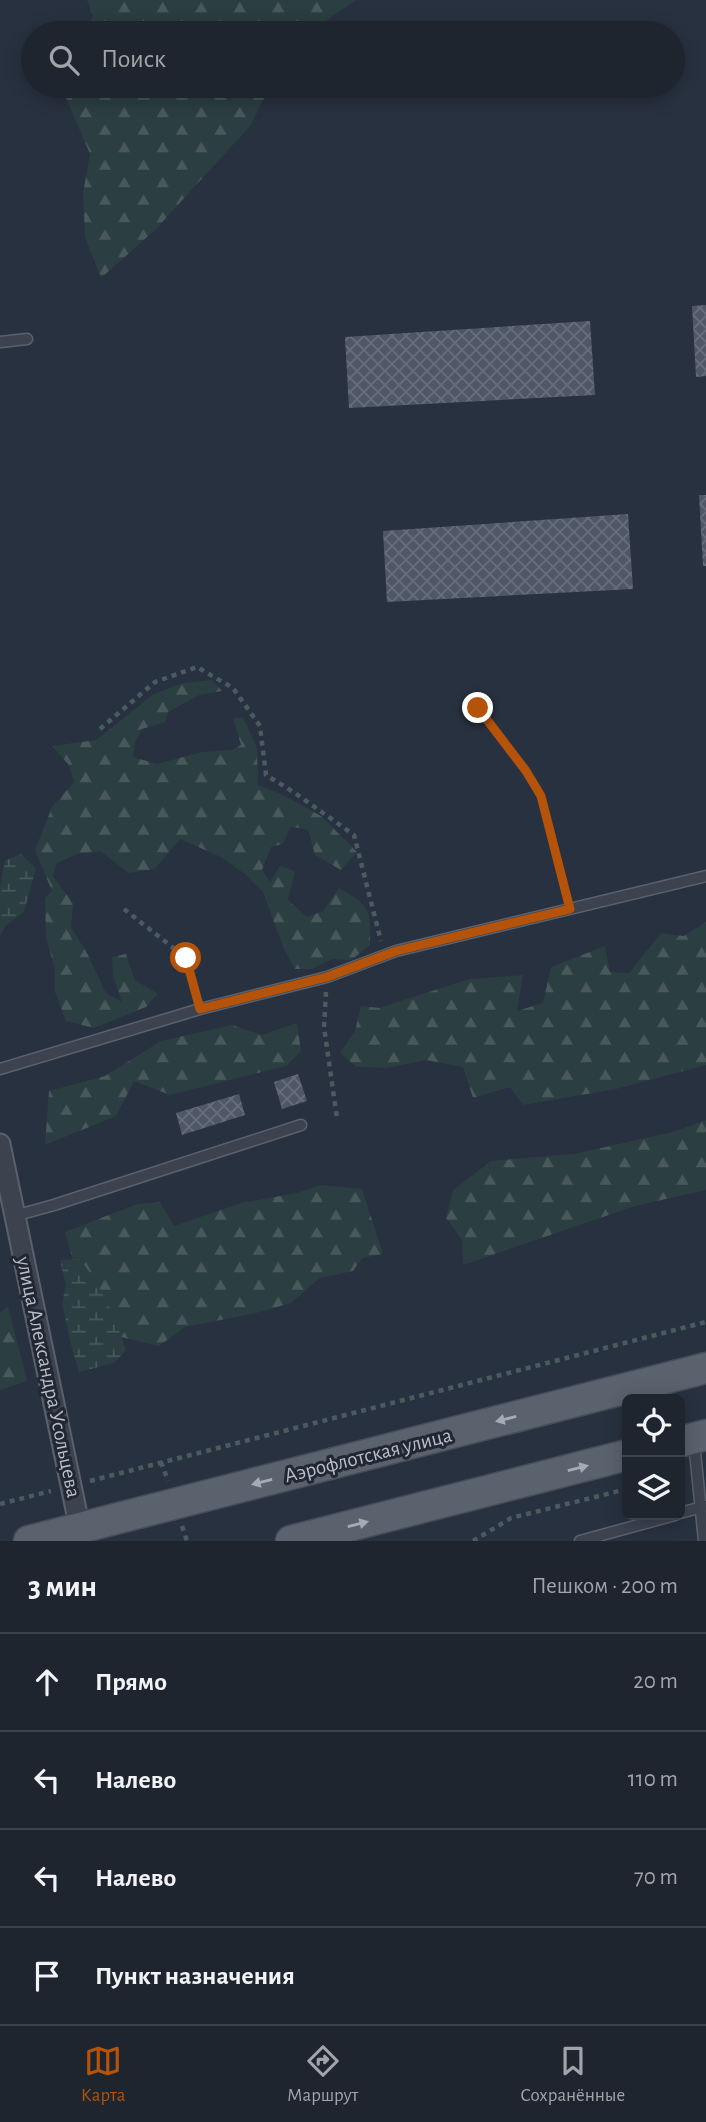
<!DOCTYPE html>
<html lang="ru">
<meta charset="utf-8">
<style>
body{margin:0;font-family:"Alegreya Sans",sans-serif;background:#2b313b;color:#f1f3f6}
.controls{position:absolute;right:21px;bottom:21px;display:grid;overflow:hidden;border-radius:10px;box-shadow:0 4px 18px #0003}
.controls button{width:63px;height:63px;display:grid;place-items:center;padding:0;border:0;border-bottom:2px solid #3c424b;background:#1e252f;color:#f1f3f6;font:35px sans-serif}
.stop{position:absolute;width:21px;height:21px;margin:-16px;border:5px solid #b45309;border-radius:50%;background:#fff}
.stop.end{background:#b45309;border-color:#fff;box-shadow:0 2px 7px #0008}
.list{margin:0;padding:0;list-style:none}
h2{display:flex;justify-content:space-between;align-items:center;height:91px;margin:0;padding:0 28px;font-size:30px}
h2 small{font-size:23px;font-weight:400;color:#a1a5aa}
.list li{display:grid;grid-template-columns:46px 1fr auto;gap:21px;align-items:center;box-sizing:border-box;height:98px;padding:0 28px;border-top:2px solid #3c424b}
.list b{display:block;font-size:26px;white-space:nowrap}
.list em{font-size:23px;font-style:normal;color:#a1a5aa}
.icon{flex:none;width:38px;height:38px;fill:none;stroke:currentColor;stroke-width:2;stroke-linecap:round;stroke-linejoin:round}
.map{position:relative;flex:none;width:706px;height:1541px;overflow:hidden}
.search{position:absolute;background:#1e252f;box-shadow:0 4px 18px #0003;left:21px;right:21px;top:21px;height:77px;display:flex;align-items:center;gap:18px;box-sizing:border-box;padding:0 24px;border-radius:38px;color:#a1a5aa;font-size:26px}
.sheet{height:483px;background:#1e252f}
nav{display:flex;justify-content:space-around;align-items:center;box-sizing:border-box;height:98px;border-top:2px solid #3c424b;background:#1e252f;font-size:19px;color:#a1a5aa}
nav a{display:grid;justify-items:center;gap:4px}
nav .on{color:#b45309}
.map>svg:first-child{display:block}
.forest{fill:url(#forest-firs)}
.wetland{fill:url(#wetland-marsh)}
.building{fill:url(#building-cross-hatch)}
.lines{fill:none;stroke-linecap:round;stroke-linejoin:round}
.lane-casing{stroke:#5a616c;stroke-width:13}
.street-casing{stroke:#5a616c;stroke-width:23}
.primary-casing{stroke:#464c58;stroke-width:33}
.path{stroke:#4a5b5f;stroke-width:4.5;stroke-dasharray:5 5;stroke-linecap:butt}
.lane{stroke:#3c434f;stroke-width:10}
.street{stroke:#3c434f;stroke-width:19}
.primary{stroke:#5a626e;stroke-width:30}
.oneway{fill:#a6acb7}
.route{stroke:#b45309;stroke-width:9}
.labels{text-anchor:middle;stroke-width:6;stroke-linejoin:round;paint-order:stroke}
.street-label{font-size:21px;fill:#b9bec9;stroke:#212834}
</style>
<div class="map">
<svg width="706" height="1541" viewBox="0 0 706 1541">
<defs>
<pattern id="forest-firs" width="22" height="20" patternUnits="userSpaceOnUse" patternTransform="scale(1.75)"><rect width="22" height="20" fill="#2b3e41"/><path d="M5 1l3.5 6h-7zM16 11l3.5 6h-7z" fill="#48585b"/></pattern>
<pattern id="wetland-marsh" width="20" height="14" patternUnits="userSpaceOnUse" patternTransform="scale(1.75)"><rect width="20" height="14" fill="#2b3e41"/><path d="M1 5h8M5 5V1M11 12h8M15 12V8" fill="none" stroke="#48585b"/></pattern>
<pattern id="building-cross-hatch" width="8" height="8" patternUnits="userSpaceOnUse" patternTransform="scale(1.75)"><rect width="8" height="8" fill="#4f5767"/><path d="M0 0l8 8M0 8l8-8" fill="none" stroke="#666d7b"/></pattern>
</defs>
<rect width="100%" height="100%" fill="#28313f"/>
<!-- forest -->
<path class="forest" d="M87 0H356L308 33H84L93 16Z
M61 86H270L251 125 155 230 101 278 85 237 83 193 90 154Z
M212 680 222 691 199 695 168 712 165 722 142 729 135 742 133 757 157 764 202 752 232 750 241 745 233 718 243 717 257 748 258 785 283 795 321 816 357 852 341 870 315 855 308 829 290 827 283 844 271 847 262 870 270 882 280 866 295 871 288 900 307 917 323 911 339 888C370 906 371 909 370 945L351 960 332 959 312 969H295L284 949 263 892 245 874 221 857 180 839 155 869 129 873 100 851 78 854 57 863 53 876 73 903 71 927 88 955 106 993 122 1002 113 976 112 957 126 954 135 980 158 994 146 1007 94 1028 66 1021 55 992V969L46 938 45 898 52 891 35 850 52 807 74 782 68 764 52 746 96 740 154 694 183 683Z
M706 922V1065L616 1089 523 1105 510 1087 473 1098 463 1067 426 1060 387 1068 357 1067 340 1053 355 1031 361 1006 379 1008 470 979 523 975 517 1011 543 1003 551 967 605 946 610 972 629 973 661 933 684 936Z
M297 1023 301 1051 286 1066 170 1095 134 1081 116 1116 45 1145 49 1091 105 1076 161 1041 232 1025 262 1035Z
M706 1120V1190L635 1206 463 1265 462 1240 446 1218 453 1190 491 1161 574 1154 673 1132Z
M321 1185 362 1189 383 1254 362 1258 353 1271 320 1278 291 1303 256 1313 185 1327 159 1346 121 1337 73 1260 65 1232 137 1204 160 1202 174 1226 241 1203 297 1193Z
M8 1307 27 1381 0 1390V1312Z"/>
<!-- wetland -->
<path class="wetland" d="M21 854 36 868 24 912 5 926 0 937V887L5 860Z
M80 1259C103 1290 113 1312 126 1350L114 1363 79 1372 70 1341 62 1302 66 1285 60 1260Z"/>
<!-- building -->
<path class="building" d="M706 305V376L696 377 692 306Z
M590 321 595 395 349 408 345 337Z
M699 495H706V566H703Z
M628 514 633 589 387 602 383 531Z
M298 1074 307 1101 282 1109 274 1082Z
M239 1094 245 1115 182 1135 176 1113Z"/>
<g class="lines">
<!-- lane casing -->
<g class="lane-casing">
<path id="lane" d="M0 342 27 339
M0 1069 200 1009 327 977 396 951 706 876
M14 1216 54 1205 301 1125
M694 1442 704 1541
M680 1513 706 1506
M580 1541 675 1515"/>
</g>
<!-- street casing -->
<g class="street-casing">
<path id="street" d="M0 1144 80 1529"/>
</g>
<!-- primary casing -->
<g class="primary-casing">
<path id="primary" d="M680 1442 706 1435
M29 1541 706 1368
M291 1541 627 1455"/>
</g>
<!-- path -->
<path class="path" d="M478 708 526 771 541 796 567 895
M100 729 155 682 197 667 233 688 260 726 266 775 295 793 354 835 381 941
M124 909 186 958 196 996
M326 992 324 1027 337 1118
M161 1462 168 1481
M90 1481 706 1322
M0 1504 51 1491
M182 1526 187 1541
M473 1541 511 1518 627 1489"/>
<!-- lane -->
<use href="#lane" class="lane"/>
<!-- street -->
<use href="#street" class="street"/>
<!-- primary -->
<use href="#primary" class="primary"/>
</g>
<!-- one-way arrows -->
<defs><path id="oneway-solid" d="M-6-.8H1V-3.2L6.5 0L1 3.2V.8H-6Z" transform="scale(1.75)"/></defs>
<g class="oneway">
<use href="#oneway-solid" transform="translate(506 1419) rotate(166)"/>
<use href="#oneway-solid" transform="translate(578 1468) rotate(-14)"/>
<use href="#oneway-solid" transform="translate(262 1482) rotate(166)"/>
<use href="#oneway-solid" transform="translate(358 1524) rotate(-14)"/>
</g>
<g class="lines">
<!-- route -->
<path class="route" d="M186 958 200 1009 327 977 396 951 570 909 541 796 526 771 478 708"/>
</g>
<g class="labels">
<!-- street labels -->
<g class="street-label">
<text transform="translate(49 1377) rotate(78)" y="7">улица Александра Усольцева</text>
<text transform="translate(368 1455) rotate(-14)" y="7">Аэрофлотская улица</text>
</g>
</g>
</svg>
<div class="controls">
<button><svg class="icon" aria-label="locate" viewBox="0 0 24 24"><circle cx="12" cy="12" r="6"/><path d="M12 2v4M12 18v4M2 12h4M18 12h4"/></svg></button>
<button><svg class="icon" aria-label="layers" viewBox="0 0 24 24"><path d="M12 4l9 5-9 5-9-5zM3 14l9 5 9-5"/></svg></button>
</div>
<div class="stop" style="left:186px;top:958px"></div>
<div class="stop end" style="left:478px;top:708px"></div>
<div class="search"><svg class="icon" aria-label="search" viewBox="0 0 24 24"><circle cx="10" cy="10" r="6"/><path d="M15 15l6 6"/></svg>Поиск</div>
</div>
<section class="sheet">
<h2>3 мин<small>Пешком · 200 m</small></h2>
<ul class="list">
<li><svg class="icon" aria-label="ahead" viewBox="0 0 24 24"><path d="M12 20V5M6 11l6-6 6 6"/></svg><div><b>Прямо</b></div><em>20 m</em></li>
<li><svg class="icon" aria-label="left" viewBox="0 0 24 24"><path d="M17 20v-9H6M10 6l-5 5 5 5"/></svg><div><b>Налево</b></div><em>110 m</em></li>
<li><svg class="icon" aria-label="left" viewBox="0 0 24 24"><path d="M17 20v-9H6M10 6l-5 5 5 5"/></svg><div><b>Налево</b></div><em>70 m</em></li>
<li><svg class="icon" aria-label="arrive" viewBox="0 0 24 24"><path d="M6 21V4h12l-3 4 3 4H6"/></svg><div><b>Пункт назначения</b></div></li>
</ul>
</section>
<nav>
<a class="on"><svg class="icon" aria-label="map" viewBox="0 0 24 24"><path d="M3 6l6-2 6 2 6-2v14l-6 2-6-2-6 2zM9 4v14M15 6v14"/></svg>Карта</a>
<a><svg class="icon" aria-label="directions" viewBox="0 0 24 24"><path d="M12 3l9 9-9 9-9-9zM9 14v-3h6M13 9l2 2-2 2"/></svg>Маршрут</a>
<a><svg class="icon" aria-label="saved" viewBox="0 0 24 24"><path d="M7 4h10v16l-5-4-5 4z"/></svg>Сохранённые</a>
</nav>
